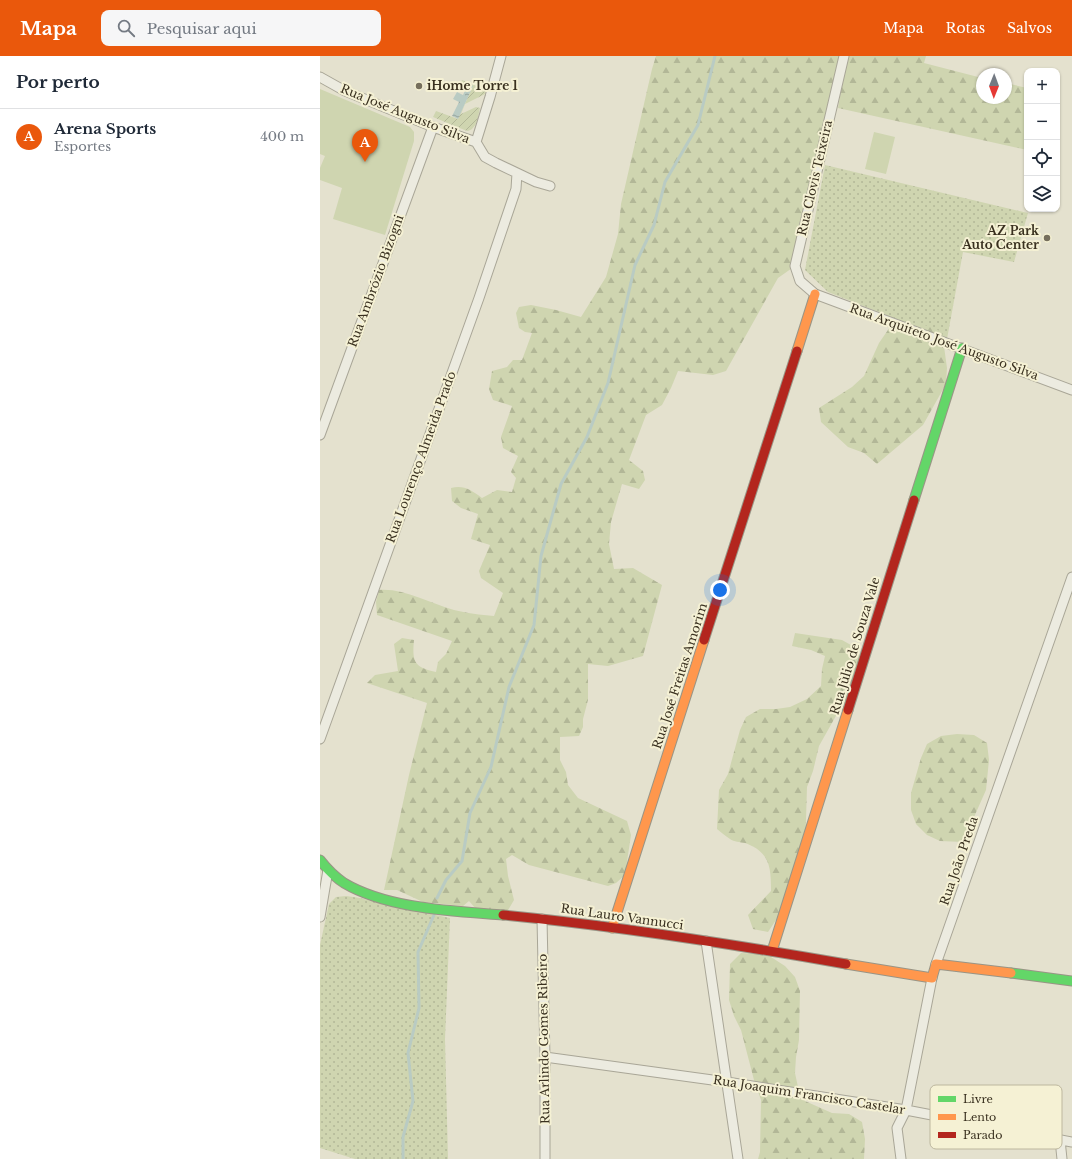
<!DOCTYPE html>
<html lang="pt">
<meta charset="utf-8">
<style>
body{margin:0;font-family:"Libre Baskerville",serif;background:#f6f6f7;color:#1f2937}
.controls{position:absolute;right:12px;top:12px;display:grid;overflow:hidden;border-radius:8px;box-shadow:0 1px 3px #0004}
.controls button{width:36px;height:36px;display:grid;place-items:center;padding:0;border:0;border-bottom:1px solid #e0e1e3;background:#fff;color:#1f2937;font:20px sans-serif}
.compass{position:absolute;left:656px;top:12px;width:36px;height:36px;border-radius:50%;background:#fff;box-shadow:0 1px 3px #0004;rotate:181deg}
.you{position:absolute;left:400px;top:534px;width:14px;height:14px;margin:-10px;border:3px solid #fff;border-radius:50%;background:#1a73e8;box-shadow:0 0 0 6px #1a73e833}
.badge{display:grid;place-items:center;width:26px;height:26px;border-radius:50%;background:#ea580c;color:#fff;font-size:13px;font-weight:700}
.pin{position:absolute;translate:-50% -33px;filter:drop-shadow(0 1px 2px #0008)}
.pin::after{content:'';position:absolute;top:21px;width:14px;height:12px;background:inherit;clip-path:polygon(0 0,100% 0,50% 100%)}
.list{margin:0;padding:0;list-style:none}
h2{display:flex;justify-content:space-between;align-items:center;height:52px;margin:0;padding:0 16px;font-size:17px}
h2 small{font-size:13px;font-weight:400;color:#747a83}
.list li{display:grid;grid-template-columns:26px 1fr auto;gap:12px;align-items:center;box-sizing:border-box;height:56px;padding:0 16px;border-top:1px solid #e0e1e3}
.list b{display:block;font-size:15px;white-space:nowrap}
.list p{margin:0;font-size:13px;white-space:nowrap;color:#747a83}
.list em{font-size:13px;font-style:normal;color:#747a83}
.icon{flex:none;width:22px;height:22px;fill:none;stroke:currentColor;stroke-width:2;stroke-linecap:round;stroke-linejoin:round}
.map{position:relative;flex:none;width:752px;height:1103px;overflow:hidden}
header{display:flex;align-items:center;gap:24px;box-sizing:border-box;height:56px;padding:0 20px;background:#ea580c;color:#fff}
header strong{font-size:19px}
nav{display:flex;gap:22px;margin-inline-start:auto;font-size:14px}
.search{width:280px;height:36px;background:#f6f6f7;display:flex;align-items:center;gap:10px;box-sizing:border-box;padding:0 14px;border-radius:8px;color:#747a83;font-size:15px}
main{display:flex}
aside{flex:1;background:#fff}
.map>svg:first-child{display:block}
.grass{fill:url(#grass-dots)}
.forest{fill:url(#forest-firs)}
.garden{fill:url(#garden-furrows)}
.pitch{fill:#cfd5b0}
.water{fill:url(#water-ripples)}
.lines{fill:none;stroke-linecap:round;stroke-linejoin:round}
.stream{stroke:#b9cbc3;stroke-width:3}
.street-casing{stroke:#a9a697;stroke-width:11}
.fast-casing{stroke:#999586;stroke-width:11}
.slow-casing{stroke:#999586;stroke-width:11}
.jam-casing{stroke:#999586;stroke-width:11}
.street{stroke:#ecebe0;stroke-width:9}
.fast{stroke:#63d668;stroke-width:9}
.slow{stroke:#ff974d;stroke-width:9}
.jam{stroke:#b3261e;stroke-width:9}
.poi-dot{fill:#756e5c;stroke:#f5f1d4;stroke-width:1.5}
.labels{text-anchor:middle;stroke-width:4;stroke-linejoin:round;paint-order:stroke}
.poi-label{font-size:12px;font-weight:bold;fill:#39301f;stroke:#f5f1d4;text-anchor:start}
.street-label{font-size:12px;fill:#39301f;stroke:#f5f1d4}
.key{fill:#f5f1d4;stroke:#bdb79e;stroke-width:1}
.key-label{font-size:11px;fill:#39301f}
</style>
<header>
<strong>Mapa</strong>
<div class="search"><svg class="icon" aria-label="search" viewBox="0 0 24 24"><circle cx="10" cy="10" r="6"/><path d="M15 15l6 6"/></svg>Pesquisar aqui</div>
<nav><a>Mapa</a><a>Rotas</a><a>Salvos</a></nav>
</header>
<main>
<aside>
<h2>Por perto<small></small></h2>
<ul class="list">
<li><span class="badge">A</span><div><b>Arena Sports</b><p>Esportes</p></div><em>400 m</em></li>
</ul>
</aside>
<div class="map">
<svg width="752" height="1103" viewBox="0 0 752 1103">
<defs>
<pattern id="grass-dots" width="8" height="8" patternUnits="userSpaceOnUse"><rect width="8" height="8" fill="#cfd5b0"/><path d="M2 2h.1M6 6h.1" fill="none" stroke="#b2b797" stroke-width="1.8" stroke-linecap="round"/></pattern>
<pattern id="forest-firs" width="22" height="20" patternUnits="userSpaceOnUse"><rect width="22" height="20" fill="#cfd5b0"/><path d="M5 1l3.5 6h-7zM16 11l3.5 6h-7z" fill="#b2b797"/></pattern>
<pattern id="garden-furrows" width="10" height="10" patternUnits="userSpaceOnUse"><rect width="10" height="10" fill="#cfd5b0"/><path d="M-1 1l2-2M0 10L10 0M9 11l2-2" fill="none" stroke="#b2b797"/></pattern>
<pattern id="water-ripples" width="26" height="14" patternUnits="userSpaceOnUse"><rect width="26" height="14" fill="#b9cbc3"/><path d="M2 4q2-2 4 0t4 0M15 11q2-2 4 0t4 0" fill="none" stroke="#97a59e"/></pattern>
</defs>
<rect width="100%" height="100%" fill="#e4e1ce"/>
<!-- grass -->
<path class="grass" d="M505 109 708 157 694 206 643 196 627 283 508 236 485 214Z
M26 840 40 842 59 847 130 862 125 983 128 1103H35L0 1092V889L9 848 16 841Z"/>
<!-- forest -->
<path class="forest" d="M336 0H524L475 210 458 222 406 315 393 319 358 315 351 332 342 349 326 359 309 404 323 415 325 424 319 433 302 428 291 466 289 488 294 513 313 512 342 529 323 600 288 610 268 608V644L263 663V671L259 680 240 681V704L246 716 248 729 258 742 307 765 311 779 305 819 296 827 288 830 209 809 192 799 186 803 188 820 194 844 187 856 156 853 149 845 143 850 103 846 77 834H64L89 719 107 647 47 627 55 619 78 615 74 588 82 582 94 584C92 606 94 611 116 616L118 606 126 598 132 585 57 559 56 546 59 534C84 532 109 547 134 554 146 557 161 559 174 560L183 537 161 522 159 515 170 489 151 483 158 458 141 452 132 445 131 432C144 429 151 434 162 442L177 434 192 436 196 422 191 416 198 400 183 392 181 381 192 350 173 344 169 333 172 315 187 311 193 304H202L212 277 205 276 199 272 196 257 199 251 211 249 236 254 261 261 286 221 298 178 301 148 332 13Z
M529 0H606L604 7 662 22V42H686V27L707 32V94L518 52 525 11Z
M587 266 609 270 622 276 627 312 626 328 603 369 557 408 544 397 528 391 501 366 499 352 532 331 544 320 559 287 570 271Z
M475 577 522 584 538 593 540 606V626L517 658 499 690 493 715 487 731 485 797 464 852 448 876 433 873 428 859 451 835C451 811 450 796 425 787 420 786 414 786 410 783 405 780 401 776 397 773L399 734 408 718 420 674 426 661 440 653H456L470 651 487 643 501 630 502 613 505 600 491 594 472 590Z
M637 678 654 679 667 687 669 704 666 734 643 786 620 785 607 779 596 768 591 754V737L601 702 607 688 621 680Z
M421 897 438 898 451 901 465 910 475 921 480 935 479 984 476 1001 475 1017 478 1031 485 1045 512 1057 529 1058 542 1066 545 1083 544 1103H438L440 1096 441 1044 434 1024 421 974 414 960 409 944 410 908Z"/>
<!-- garden -->
<path class="garden" d="M142 24 166 34 165 38 145 48 141 58 156 51 160 52C158 60 157 74 147 75L113 61 116 55 138 63 153 30 141 26Z"/>
<!-- pitch -->
<path class="pitch" d="M0 33 90 71 94 76V85L65 179 13 163 22 132 0 124V112L5 100 0 98Z
M554 76 575 81 566 118 545 113Z"/>
<!-- water -->
<path class="water" d="M148 28 153 30 138 63 132 60 139 46 133 43 137 36 143 39Z"/>
<g class="lines">
<!-- stream -->
<path class="stream" d="M117 842 126 824 142 805 150 757 171 711 189 631 214 569 221 500 241 428 267 381 288 327 315 209 334 169 345 126 378 69 395 0
M83 1103V1081L93 1045 88 997 99 952 98 896 114 859"/>
<!-- street casing -->
<g class="street-casing">
<path id="street" d="M524 0 475 210 480 225 495 238 752 334
M0 21 25 35 113 71 156 86 165 101 176 107 216 126 230 130
M156 86 170 41 181 0
M0 379 113 71
M0 683 159 242 196 133 197 117
M0 861 8 814
M222 863 225 1001V1103
M386 885 418 1103
M616 908 752 521
M225 1001 407 1026 586 1054 752 1086
M740 1084 742 1103
M581 1103 577 1072 586 1054 612 922"/>
</g>
<!-- fast casing -->
<g class="fast-casing">
<path id="fast" d="M594 444 642 292
M0 804C7 813 15 821 24 827 68 853 133 855 183 859
M691 917 752 925"/>
</g>
<!-- slow casing -->
<g class="slow-casing">
<path id="slow" d="M477 295 495 238
M292 872 384 584
M452 895 528 654
M526 908 612 922 616 908 691 917"/>
</g>
<!-- jam casing -->
<g class="jam-casing">
<path id="jam" d="M384 584 477 295
M528 654 594 444
M183 859C298 870 412 888 526 908"/>
</g>
<!-- street -->
<use href="#street" class="street"/>
<!-- fast -->
<use href="#fast" class="fast"/>
<!-- slow -->
<use href="#slow" class="slow"/>
<!-- jam -->
<use href="#jam" class="jam"/>
</g>
<!-- markers -->
<g class="poi-dot">
<circle cx="99" cy="30" r="4"/>
<circle cx="727" cy="182" r="4"/>
</g>
<g class="labels">
<!-- poi labels -->
<g class="poi-label">
<text x="107" y="34">iHome Torre 1</text>
<text x="719" y="179" text-anchor="end">AZ Park<tspan x="719" dy="14">Auto Center</tspan></text>
</g>
<!-- street labels -->
<g class="street-label">
<text transform="translate(85 58) rotate(22)" y="4">Rua José Augusto Silva</text>
<text transform="translate(495 122) rotate(-77)" y="4">Rua Clovis Teixeira</text>
<text transform="translate(56 225) rotate(-70)" y="4">Rua Ambrózio Bizogni</text>
<text transform="translate(624 286) rotate(20)" y="4">Rua Arquiteto José Augusto Silva</text>
<text transform="translate(101 401) rotate(-70)" y="4">Rua Lourenço Almeida Prado</text>
<text transform="translate(535 590) rotate(-73)" y="4">Rua Jùlio de Souza Vale</text>
<text transform="translate(360 620) rotate(-72)" y="4">Rua José Freitas Amorim</text>
<text transform="translate(639 805) rotate(-71)" y="4">Rua João Preda</text>
<text transform="translate(302 861) rotate(8)" y="4">Rua Lauro Vannucci</text>
<text transform="translate(224 983) rotate(-91)" y="4">Rua Arlindo Gomes Ribeiro</text>
<text transform="translate(489 1039) rotate(9)" y="4">Rua Joaquim Francisco Castelar</text>
</g>
</g>
<!-- legend -->
<rect x="610" y="1029" width="132" height="64" rx="6" class="key"/>
<rect x="618" y="1040" width="18" height="6" fill="#63d668"/>
<rect x="618" y="1058" width="18" height="6" fill="#ff974d"/>
<rect x="618" y="1076" width="18" height="6" fill="#b3261e"/>
<g class="key-label">
<text x="643" y="1047">Livre</text>
<text x="643" y="1065">Lento</text>
<text x="643" y="1083">Parado</text>
</g>
</svg>
<div class="controls">
<button>+</button>
<button>−</button>
<button><svg class="icon" aria-label="locate" viewBox="0 0 24 24"><circle cx="12" cy="12" r="6"/><path d="M12 2v4M12 18v4M2 12h4M18 12h4"/></svg></button>
<button><svg class="icon" aria-label="layers" viewBox="0 0 24 24"><path d="M12 4l9 5-9 5-9-5zM3 14l9 5 9-5"/></svg></button>
</div>
<svg class="compass" viewBox="-18 -18 36 36"><path d="M0-13l5 13h-10z" fill="#e53935"/><path d="M0 13l5-13h-10z" fill="#747a83"/></svg>
<div class="you"></div>
<div class="pin badge" style="left:45px;top:106px">A</div>
</div>
</main>
